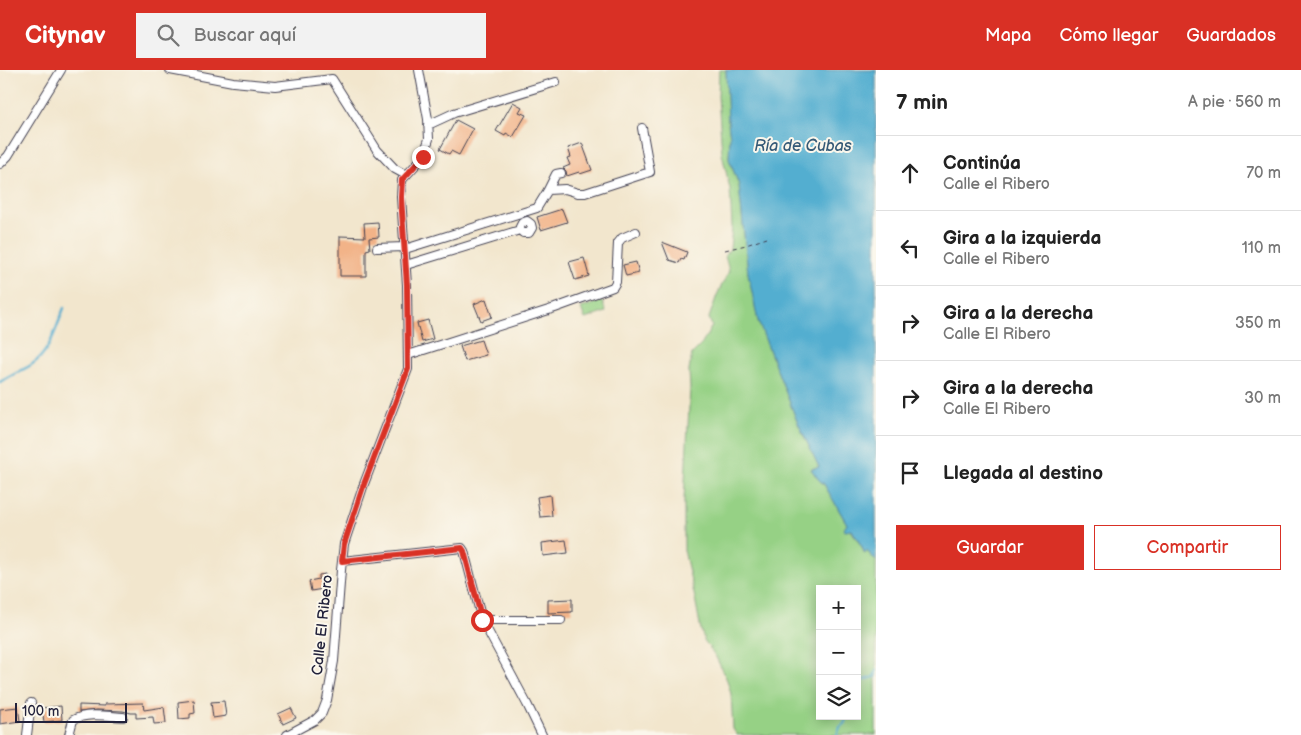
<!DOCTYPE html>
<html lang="es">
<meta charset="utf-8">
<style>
body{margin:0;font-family:"Balsamiq Sans",sans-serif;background:#f2f2f2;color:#222}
.controls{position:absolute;right:15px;bottom:15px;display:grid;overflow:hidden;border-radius:0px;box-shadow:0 2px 12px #0003}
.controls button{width:45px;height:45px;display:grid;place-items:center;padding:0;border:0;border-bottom:1px solid #e0e0e0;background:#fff;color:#222;font:25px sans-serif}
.scale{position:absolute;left:15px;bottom:12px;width:112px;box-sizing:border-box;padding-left:5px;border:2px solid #22223b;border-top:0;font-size:14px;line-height:18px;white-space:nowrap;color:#22223b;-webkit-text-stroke:4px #fbf7ec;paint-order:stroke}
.stop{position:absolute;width:15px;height:15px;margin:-11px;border:4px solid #d93025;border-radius:50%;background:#fff}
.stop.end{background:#d93025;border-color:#fff;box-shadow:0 1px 5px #0008}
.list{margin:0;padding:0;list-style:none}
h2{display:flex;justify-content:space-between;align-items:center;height:65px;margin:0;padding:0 20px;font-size:21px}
h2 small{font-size:16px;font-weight:400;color:#767676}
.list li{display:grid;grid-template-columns:32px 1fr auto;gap:15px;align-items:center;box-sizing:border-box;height:75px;padding:0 20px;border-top:1px solid #e0e0e0}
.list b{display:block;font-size:19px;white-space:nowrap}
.list p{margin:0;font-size:16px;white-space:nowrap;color:#767676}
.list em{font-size:16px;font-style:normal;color:#767676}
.actions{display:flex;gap:10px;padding:15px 20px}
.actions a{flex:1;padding:11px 0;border:1px solid #d93025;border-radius:0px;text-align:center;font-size:18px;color:#d93025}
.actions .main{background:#d93025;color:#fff}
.icon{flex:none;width:28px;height:28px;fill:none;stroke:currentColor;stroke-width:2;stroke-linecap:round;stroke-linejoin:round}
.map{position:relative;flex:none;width:876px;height:665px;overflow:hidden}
header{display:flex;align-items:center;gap:30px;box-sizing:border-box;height:70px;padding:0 25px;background:#d93025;color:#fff}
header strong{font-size:24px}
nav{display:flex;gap:28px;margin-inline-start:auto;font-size:18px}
.search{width:350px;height:45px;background:#f2f2f2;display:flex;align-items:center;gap:12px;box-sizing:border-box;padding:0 18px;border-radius:0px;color:#767676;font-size:19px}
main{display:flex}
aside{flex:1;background:#fff}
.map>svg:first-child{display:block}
.green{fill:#96d185;stroke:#5c7a60;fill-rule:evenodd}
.water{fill:#52aed0;stroke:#3a6886}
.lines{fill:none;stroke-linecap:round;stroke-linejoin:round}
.stream{stroke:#52aed0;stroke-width:2.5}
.building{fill:#f2b388}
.minor-casing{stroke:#413f51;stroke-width:10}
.path{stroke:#413f51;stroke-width:1;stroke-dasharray:4 4;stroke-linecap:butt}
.minor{stroke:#fff;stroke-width:8}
.route{stroke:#d93025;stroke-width:6}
.labels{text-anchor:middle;stroke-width:4;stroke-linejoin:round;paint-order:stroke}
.street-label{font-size:15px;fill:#22223b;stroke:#fbf7ec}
.water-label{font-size:16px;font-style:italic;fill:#355a77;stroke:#fbf7ec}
</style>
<header>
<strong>Citynav</strong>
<div class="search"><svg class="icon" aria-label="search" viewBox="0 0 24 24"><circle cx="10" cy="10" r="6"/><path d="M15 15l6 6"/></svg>Buscar aquí</div>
<nav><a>Mapa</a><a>Cómo llegar</a><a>Guardados</a></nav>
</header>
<main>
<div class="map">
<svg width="876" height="665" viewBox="0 0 876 665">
<rect width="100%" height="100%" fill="#fbf7ec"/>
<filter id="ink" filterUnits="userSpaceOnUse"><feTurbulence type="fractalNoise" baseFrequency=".02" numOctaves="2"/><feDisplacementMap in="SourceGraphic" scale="10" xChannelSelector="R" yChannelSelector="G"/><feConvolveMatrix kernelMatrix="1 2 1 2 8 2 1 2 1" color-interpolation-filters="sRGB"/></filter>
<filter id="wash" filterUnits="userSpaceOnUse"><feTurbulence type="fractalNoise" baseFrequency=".0096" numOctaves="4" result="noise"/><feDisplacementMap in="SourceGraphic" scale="20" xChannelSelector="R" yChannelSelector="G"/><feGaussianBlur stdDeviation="1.12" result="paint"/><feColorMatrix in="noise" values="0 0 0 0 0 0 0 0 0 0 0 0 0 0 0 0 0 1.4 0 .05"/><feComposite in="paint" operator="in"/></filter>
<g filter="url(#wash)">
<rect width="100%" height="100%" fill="#f2e6cd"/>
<!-- green -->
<path class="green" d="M719 0H726L728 52 730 67 729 89 739 115 748 203 758 251 797 351 819 397 811 399 819 410 824 414 847 454 862 477 864 483 867 481 876 491V665H737L733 659 731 624 727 610 716 587 704 570 701 560 695 528 684 480V430L690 318 689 301 692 284 702 274 712 256 709 248 717 225 729 201 725 185 730 179 732 157 730 119 722 84 718 26ZM820 519H857V646H820Z
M602 231 606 242 585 249 581 238Z"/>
<!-- water -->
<path class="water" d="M726 0H876V491L867 481 865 484 862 477 852 460 845 461 844 459 847 454 824 414 819 410 811 399 819 397 797 351 758 251 748 203 739 115 729 89 730 67 728 52Z"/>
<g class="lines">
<!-- stream -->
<path class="stream" d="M0 312C10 306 21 301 31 295 50 283 56 258 64 238
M857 612 874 607 876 601
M837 665 840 657 845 653 846 646"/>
</g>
<g id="blocks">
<!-- building -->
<path class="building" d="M513 32 522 37 519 42 526 45 513 67 506 63 505 66 496 61Z
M456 50 473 59 459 85 451 81 449 84 440 79Z
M582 73 592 100 580 104 579 102 567 106 566 101 563 98 570 95 567 88 571 87 568 78Z
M562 139 567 152 541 160 537 147Z
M378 152 379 167 369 168 370 179 366 180V206H340V166L365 167 364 153Z
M662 172 687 182 684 190 681 189 679 193 669 190Z
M584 188 589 206 575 210 569 192Z
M636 192 639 203 626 206 623 195Z
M486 229 492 247 481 251 474 234Z
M428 250 433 269 422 272 417 253Z
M481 270 486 285 465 291 460 276Z
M550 425 552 446 540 447 537 427Z
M566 470 568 483 543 486 542 473Z
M325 504 327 514 322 515 323 519 311 521 309 511 319 509V505Z
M572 529V542L548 543V530Z
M194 630 195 643 190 644V648L179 649 178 632Z
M224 631 226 646 213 648 211 632Z
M143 633 144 640 164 637 166 653 154 654 153 647 136 648V643H131L123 641 97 640 79 642V635L105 636V634Z
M61 636 62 650 44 652 42 638Z
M18 637 20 651 0 654V639Z
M291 638 296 648 283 654 278 644Z"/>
</g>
</g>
<g filter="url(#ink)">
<use href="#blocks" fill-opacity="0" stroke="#413f51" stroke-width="1"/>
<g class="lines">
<!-- minor casing -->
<g class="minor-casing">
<path id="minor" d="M170 0 233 12 275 16 332 9 377 80 395 99 406 105
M428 55 454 43 556 12
M0 94 8 86 61 0
M561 103 556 104 548 120 565 119 578 123H585L650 102 642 58
M377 178 404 177
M405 179 537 138 548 120
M406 195 520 160 523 163H529L532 158 531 154 527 151 522 153 520 157V160
M408 285 555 238 613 217 616 212 618 173 622 168 636 162
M342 491 462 478 464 481 482 550 527 634 542 665
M482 550H561
M27 665 31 633
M69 665 73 650C87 642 107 646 123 647
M287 665 315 650 322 643 327 630 334 591 341 500 344 474 364 414 408 299 407 215 401 127 402 110 423 87 429 69 428 49 419 0"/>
</g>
<!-- path -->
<path class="path" d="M725 180 746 175 767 168"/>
<!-- minor -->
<use href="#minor" class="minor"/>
</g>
</g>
<g class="lines" filter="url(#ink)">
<!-- route -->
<path class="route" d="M423 87 402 110 401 127 407 215 408 299 364 414 344 474 342 491 462 478 464 481 482 550"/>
</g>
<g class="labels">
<!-- street labels -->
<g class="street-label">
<text transform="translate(322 555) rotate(-84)" y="5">Calle El Ribero</text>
</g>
<!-- water labels -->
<g class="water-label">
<text x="803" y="81">Ría de Cubas</text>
</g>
</g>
</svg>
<div class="controls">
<button>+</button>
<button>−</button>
<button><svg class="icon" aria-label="layers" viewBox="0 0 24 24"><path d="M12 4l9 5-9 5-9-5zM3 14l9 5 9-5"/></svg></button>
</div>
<div class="scale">100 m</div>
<div class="stop" style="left:482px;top:550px"></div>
<div class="stop end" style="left:423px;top:87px"></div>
</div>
<aside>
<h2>7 min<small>A pie · 560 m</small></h2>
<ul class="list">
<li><svg class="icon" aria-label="ahead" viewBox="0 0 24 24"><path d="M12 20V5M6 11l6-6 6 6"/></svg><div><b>Continúa</b><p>Calle el Ribero</p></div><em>70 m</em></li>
<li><svg class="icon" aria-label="left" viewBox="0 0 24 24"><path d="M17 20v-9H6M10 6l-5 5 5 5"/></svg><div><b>Gira a la izquierda</b><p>Calle el Ribero</p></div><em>110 m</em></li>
<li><svg class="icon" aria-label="right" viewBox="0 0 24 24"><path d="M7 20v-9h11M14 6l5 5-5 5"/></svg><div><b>Gira a la derecha</b><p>Calle El Ribero</p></div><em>350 m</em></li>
<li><svg class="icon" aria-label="right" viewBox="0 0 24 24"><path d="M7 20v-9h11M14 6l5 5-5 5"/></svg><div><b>Gira a la derecha</b><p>Calle El Ribero</p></div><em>30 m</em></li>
<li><svg class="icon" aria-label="arrive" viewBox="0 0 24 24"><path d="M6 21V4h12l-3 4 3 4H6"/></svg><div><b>Llegada al destino</b></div></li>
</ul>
<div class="actions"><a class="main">Guardar</a><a>Compartir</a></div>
</aside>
</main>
